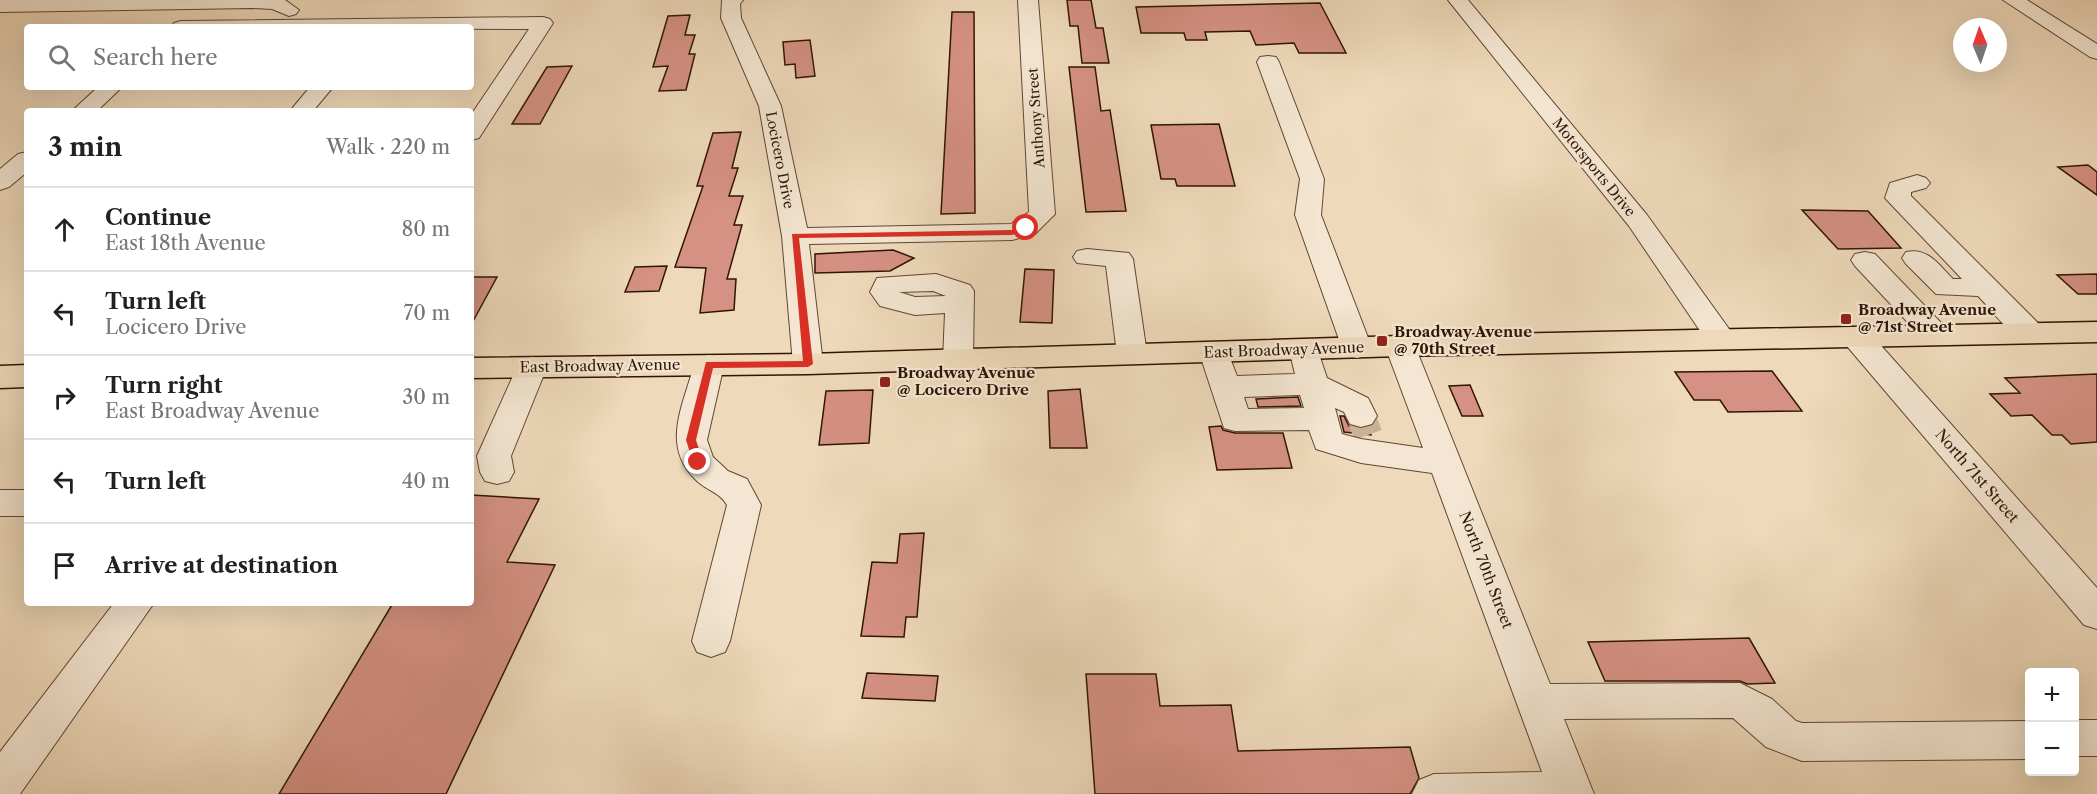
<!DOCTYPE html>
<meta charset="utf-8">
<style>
body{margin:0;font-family:"Libre Caslon Text",serif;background:#f2f2f2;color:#202124}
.controls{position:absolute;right:18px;bottom:18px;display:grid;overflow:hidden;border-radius:6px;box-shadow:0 6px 24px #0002}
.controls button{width:54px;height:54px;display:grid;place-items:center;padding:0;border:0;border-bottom:2px solid #e0e0e0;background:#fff;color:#202124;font:30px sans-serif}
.compass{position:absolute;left:1953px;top:18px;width:54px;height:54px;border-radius:50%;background:#fff;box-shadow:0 6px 24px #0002;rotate:358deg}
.stop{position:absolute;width:18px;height:18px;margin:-14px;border:4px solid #d93025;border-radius:50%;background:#fff}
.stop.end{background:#d93025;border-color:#fff;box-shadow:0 2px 6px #0008}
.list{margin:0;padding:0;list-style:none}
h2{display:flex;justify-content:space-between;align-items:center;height:78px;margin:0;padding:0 24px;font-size:26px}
h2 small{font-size:20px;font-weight:400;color:#757577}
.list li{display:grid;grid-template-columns:39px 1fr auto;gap:18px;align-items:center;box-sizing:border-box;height:84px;padding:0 24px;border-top:2px solid #e0e0e0}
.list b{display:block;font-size:22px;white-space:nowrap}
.list p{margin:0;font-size:20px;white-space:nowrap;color:#757577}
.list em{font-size:20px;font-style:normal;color:#757577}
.icon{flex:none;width:33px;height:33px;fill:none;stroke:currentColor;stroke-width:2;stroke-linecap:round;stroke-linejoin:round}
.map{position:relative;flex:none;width:2097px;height:794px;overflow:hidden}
.search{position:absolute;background:#fff;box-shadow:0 6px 24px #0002;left:24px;top:24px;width:450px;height:66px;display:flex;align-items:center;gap:15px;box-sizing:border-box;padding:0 21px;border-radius:6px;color:#757577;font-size:22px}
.panel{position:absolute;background:#fff;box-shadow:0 6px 24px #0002;left:24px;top:108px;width:450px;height:498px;border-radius:6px}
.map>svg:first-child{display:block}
.building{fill:#d59184;stroke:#301505;stroke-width:1.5}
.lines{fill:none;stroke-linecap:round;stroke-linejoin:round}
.minor-tunnel{stroke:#c8b296;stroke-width:29;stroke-dasharray:29 14;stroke-linecap:butt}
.minor-casing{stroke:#604632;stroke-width:2}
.major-casing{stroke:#301505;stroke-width:3}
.minor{fill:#f4e6d2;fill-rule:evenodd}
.major{fill:#eed9ba;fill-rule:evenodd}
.route{fill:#d93025}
.poi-dot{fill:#8f2418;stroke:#f4e6d2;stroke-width:2}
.labels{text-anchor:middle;stroke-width:4.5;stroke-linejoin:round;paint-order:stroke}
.far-street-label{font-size:14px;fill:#301505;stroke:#f4e6d2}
.poi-label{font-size:15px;font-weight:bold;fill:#301505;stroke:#f4e6d2;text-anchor:start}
.street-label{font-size:15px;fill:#301505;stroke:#f4e6d2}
</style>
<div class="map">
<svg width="2097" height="794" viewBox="0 0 2097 794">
<rect width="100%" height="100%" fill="#eed9ba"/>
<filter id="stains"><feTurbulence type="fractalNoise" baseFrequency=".00333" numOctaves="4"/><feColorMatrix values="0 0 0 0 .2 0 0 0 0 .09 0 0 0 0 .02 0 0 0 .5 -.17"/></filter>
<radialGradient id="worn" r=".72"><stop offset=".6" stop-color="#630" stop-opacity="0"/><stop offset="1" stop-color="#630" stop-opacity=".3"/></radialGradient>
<!-- building -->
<path class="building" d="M1067 0H1091L1096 28H1103L1109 63H1082L1078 26H1070Z
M1320 3 1346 53H1299L1294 43 1256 45 1250 31 1205 32 1207 40H1186L1184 33H1141L1136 7Z
M952 12H974L975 213 941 214Z
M690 15 685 35H695L689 54H695L686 90 659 91 668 66 653 67 668 16Z
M810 40 815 76 796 78 795 64 785 65 783 42Z
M572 66 540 124H512L547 67Z
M1069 67H1095L1101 111 1110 110 1126 211 1086 212Z
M1219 124 1235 186H1177L1175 179H1161L1151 125Z
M741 132 732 168H738L729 196H743L734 225H742L727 279H736L734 310 700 313 706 268 675 267 703 186H697L713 133Z
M2088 165 2097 172V195L2058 167Z
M1802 210 1868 211 1901 248 1838 249Z
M893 250 914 258 890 271 815 273V254Z
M667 266 659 291 625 292 635 267Z
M1025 269 1054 270 1052 323 1020 322Z
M2097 274V294H2078L2057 275Z
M471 277H497L471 325Z
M1772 371 1802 411 1728 412 1720 400H1694L1675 372Z
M2097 374V442L2071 444 2062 435H2052L2032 415 2011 416 1990 394 2020 393 2005 378Z
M1470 385 1483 416H1462L1449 386Z
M1080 389 1087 448H1050L1048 391Z
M873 390 869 443 819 445 826 391Z
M1298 397 1301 406 1258 407 1256 399Z
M1340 416H1344L1349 426 1360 429 1369 427 1371 435 1344 432Z
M1221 426 1223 430 1235 433H1283L1292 468 1217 470 1209 427Z
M471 495 539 499 507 562 555 565 446 794H279L393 603H471Z
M924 533 917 617H906L904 637 861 636 872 562 897 563 900 534Z
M1749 638 1775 683 1747 684 1740 681H1605L1588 642Z
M867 673 938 676 935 701 862 698Z
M1086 674H1156L1160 706 1231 705 1238 751 1410 747 1419 778 1410 794H1095Z"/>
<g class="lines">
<!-- minor-tunnel -->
<path class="minor-tunnel" d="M1361 416 1368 435"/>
<!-- minor casing -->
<g class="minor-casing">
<path id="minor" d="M0 0H285L299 10 296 14 289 16 272 9 252 8 0 12Z
M722 0H743L740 4 741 18 781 106 807 228 1011 224 1029 212 1018 0H1038L1055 214 1035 234 1012 240 809 244 823 364 819 371 808 374 797 371 793 364 782 236 759 106 721 18Z
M1448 0H1468L1647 215 1737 340 1733 347 1722 349 1711 347 1629 226Z
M2003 0H2027L2097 44V59L2090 57Z
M543 17 550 19 553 23 479 138 471 140V115L529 29 171 27 174 23 181 21Z
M1268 56 1276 57 1279 62 1324 179 1321 215 1372 348 1368 355 1357 358 1346 355 1342 348 1295 215 1300 179 1257 62 1260 57Z
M98 87H122L97 111H72Z
M310 87H333L313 111H290Z
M27 152V172L9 187 0 190V169L18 154Z
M1917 175 1926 178 1930 183 1926 188 1911 192V196L2041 326 2046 333 2041 340C2015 346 1995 313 1978 296L1936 294 1906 264 1902 258 1906 252C1928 247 1939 265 1953 279H1962L1885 198 1890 183Z
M1087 249 1129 253 1133 259 1147 354 1143 361 1132 364 1121 361 1117 354 1106 266 1077 263 1073 257 1077 251Z
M1865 252 1875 254 1947 329 1952 336 1947 343 1937 345 1927 343 1855 266 1851 260 1855 254Z
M936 274 970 285 974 291 973 360 969 367 958 370 947 367 943 360 945 313 915 315 880 306 870 292 877 278ZM933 291 946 296 915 297 899 292Z
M1857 329 1868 331 2097 588V629L2084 625 1846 345 1842 338 1846 331Z
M1400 336 1411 339 1415 346 1550 684 1740 683 1772 699 1796 721 1802 723 2030 721V759L1802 761 1766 747 1733 718 1564 719 1594 794H1412L1419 780 1434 774 1542 772 1432 473 1361 463 1316 449 1309 430 1235 431 1224 428 1199 352 1203 345 1214 342 1225 345 1237 376 1295 374 1289 349 1293 342 1304 339 1315 342 1327 378 1368 398 1377 416 1372 424 1361 427 1350 424 1344 412 1335 408 1342 434 1361 439 1423 448 1385 346 1389 339ZM1300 395 1304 408 1248 409 1244 397Z
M709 355 720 358 724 365 707 440 713 457 728 471 747 479 761 505 730 641 725 652 711 657 697 652 692 641 727 505C720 492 705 490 695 479 661 445 683 406 694 365L698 358Z
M532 357 543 360 547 367 511 456 514 472 509 481 497 484 485 481 480 472 477 456 517 367 521 360Z
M0 490H27V516H0Z
M114 603H154L20 794H0V752Z
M2074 720H2097V756H2074Z"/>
</g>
<!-- major casing -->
<g class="major-casing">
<path id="major" d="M2097 322V342L1400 356 808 374 471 378V358L808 354 1400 336Z
M27 365V387L0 388V366Z"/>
</g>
<!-- minor -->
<use href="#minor" class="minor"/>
<!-- major -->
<use href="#major" class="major"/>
</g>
<!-- route -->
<path class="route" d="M1026 226 1029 230 1012 235 799 238 813 364 808 367 713 368 696 440 703 462 694 465 686 440 706 362 803 361 792 234 1012 230Z"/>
<!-- markers -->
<g class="poi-dot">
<rect x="1840" y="313" width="12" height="12" rx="3"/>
<rect x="1376" y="335" width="12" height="12" rx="3"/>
<rect x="879" y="376" width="12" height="12" rx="3"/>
</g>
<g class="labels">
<!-- far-street labels -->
<g class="far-street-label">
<text transform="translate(1036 118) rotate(-94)" y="5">Anthony Street</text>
<text transform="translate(780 160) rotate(79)" y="5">Locicero Drive</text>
<text transform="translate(1594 167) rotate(51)" y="5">Motorsports Drive</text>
</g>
<!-- poi labels -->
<g class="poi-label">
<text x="1858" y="315">Broadway Avenue<tspan x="1858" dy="17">@ 71st Street</tspan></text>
<text x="1394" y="337">Broadway Avenue<tspan x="1394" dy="17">@ 70th Street</tspan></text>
<text x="897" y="378">Broadway Avenue<tspan x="897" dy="17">@ Locicero Drive</tspan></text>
</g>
<!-- street labels -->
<g class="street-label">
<text transform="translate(1284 350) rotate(-2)" y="5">East Broadway Avenue</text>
<text transform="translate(600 366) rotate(-1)" y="5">East Broadway Avenue</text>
<text transform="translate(1977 476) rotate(49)" y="5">North 71st Street</text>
<text transform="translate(1486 570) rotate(69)" y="5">North 70th Street</text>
</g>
</g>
<rect width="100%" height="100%" filter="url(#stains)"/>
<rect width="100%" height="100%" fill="url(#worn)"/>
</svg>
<div class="controls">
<button>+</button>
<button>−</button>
</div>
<svg class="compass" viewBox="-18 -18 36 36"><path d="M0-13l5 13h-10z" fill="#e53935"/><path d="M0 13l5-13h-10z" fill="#757577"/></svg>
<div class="stop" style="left:1026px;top:228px"></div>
<div class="stop end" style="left:698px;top:462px"></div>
<div class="search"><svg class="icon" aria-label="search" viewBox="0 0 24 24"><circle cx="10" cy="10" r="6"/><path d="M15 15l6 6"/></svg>Search here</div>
<section class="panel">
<h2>3 min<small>Walk · 220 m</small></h2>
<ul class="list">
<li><svg class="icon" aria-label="ahead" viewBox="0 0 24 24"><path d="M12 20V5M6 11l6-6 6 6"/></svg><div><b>Continue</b><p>East 18th Avenue</p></div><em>80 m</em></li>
<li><svg class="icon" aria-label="left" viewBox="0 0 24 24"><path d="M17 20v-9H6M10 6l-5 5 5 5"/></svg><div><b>Turn left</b><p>Locicero Drive</p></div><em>70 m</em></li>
<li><svg class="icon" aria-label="right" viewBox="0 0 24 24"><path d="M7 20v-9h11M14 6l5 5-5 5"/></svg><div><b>Turn right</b><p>East Broadway Avenue</p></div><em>30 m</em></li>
<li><svg class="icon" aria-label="left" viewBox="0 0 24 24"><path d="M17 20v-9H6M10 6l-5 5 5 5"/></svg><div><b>Turn left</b></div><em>40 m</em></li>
<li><svg class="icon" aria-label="arrive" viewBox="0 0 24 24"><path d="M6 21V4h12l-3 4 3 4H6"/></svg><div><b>Arrive at destination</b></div></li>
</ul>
</section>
</div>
